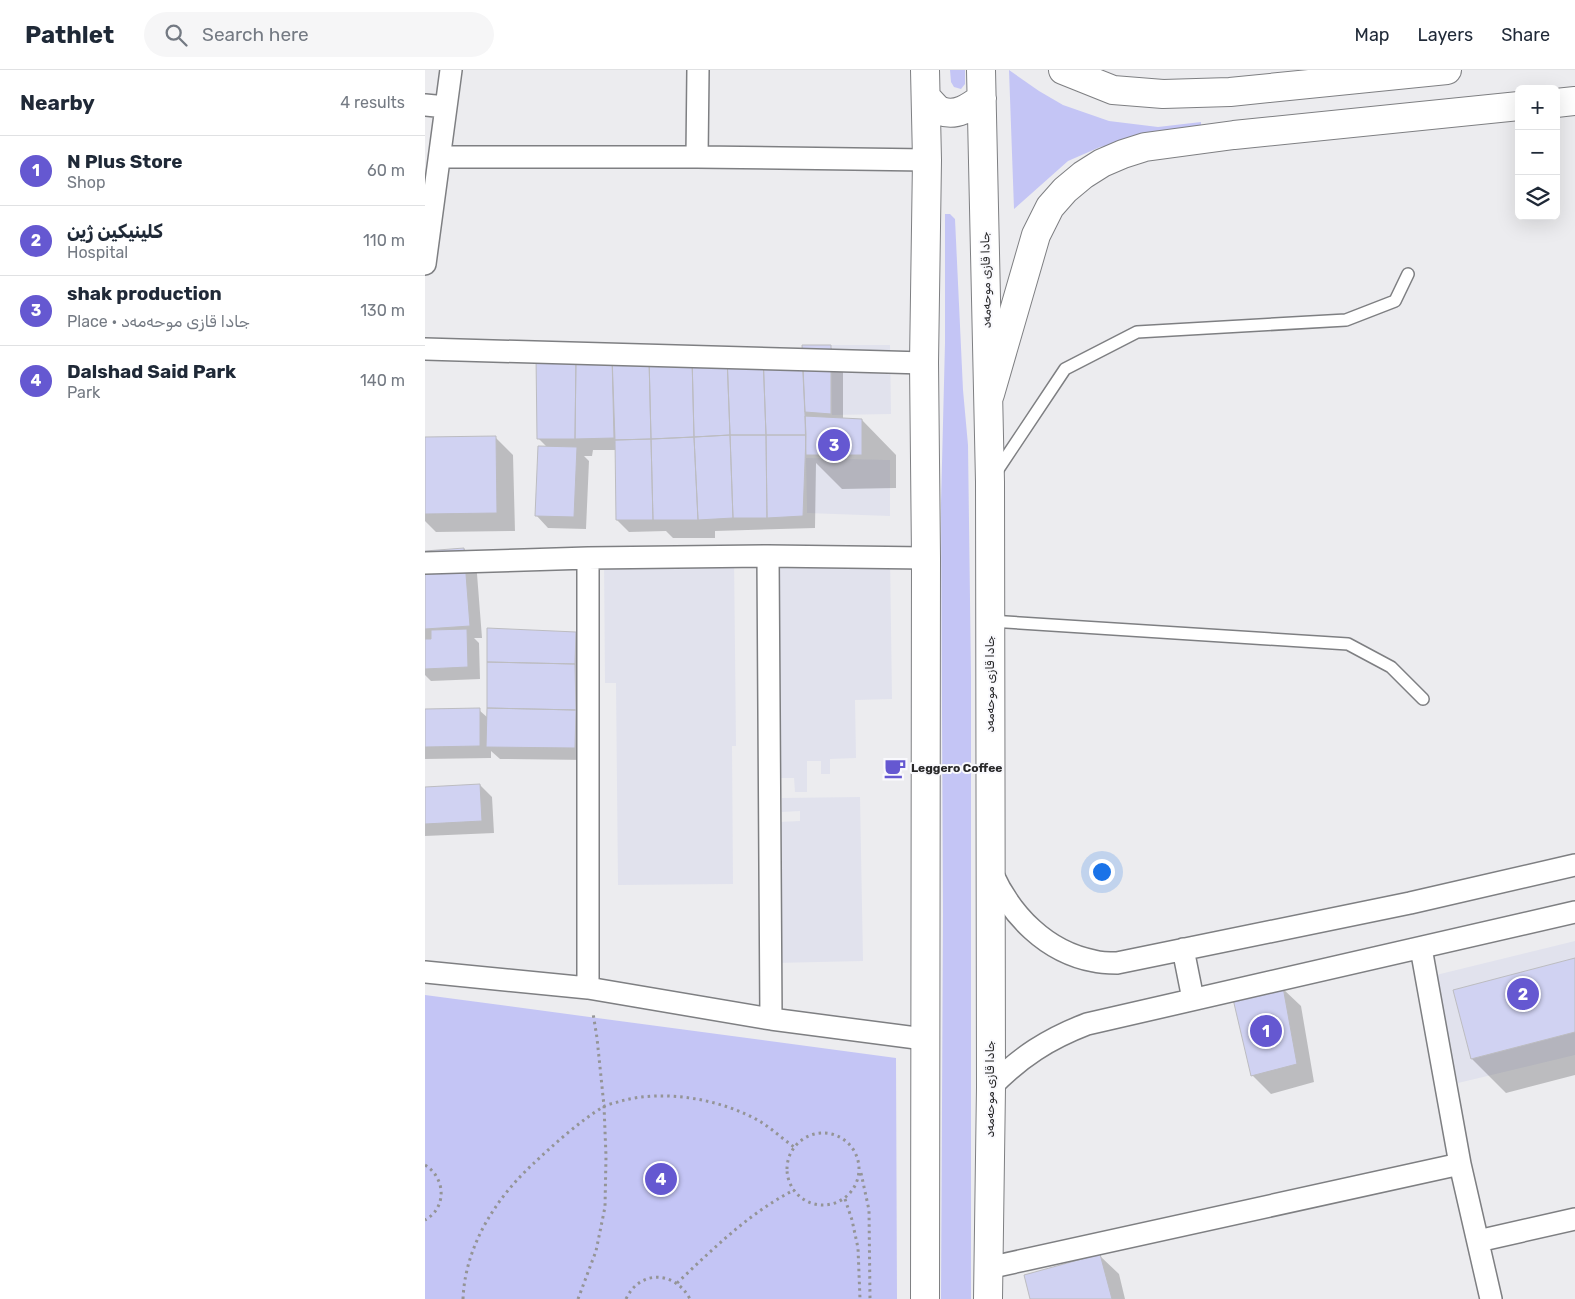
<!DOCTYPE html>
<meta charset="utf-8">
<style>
body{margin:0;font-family:Rubik,"Noto Sans Arabic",sans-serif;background:#f6f6f7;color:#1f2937}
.controls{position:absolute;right:15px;top:15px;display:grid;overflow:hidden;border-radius:8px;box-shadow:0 5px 20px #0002}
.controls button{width:45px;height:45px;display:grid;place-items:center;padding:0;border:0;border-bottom:1px solid #e0e1e3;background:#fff;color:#1f2937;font:25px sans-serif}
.you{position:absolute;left:676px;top:801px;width:18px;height:18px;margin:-12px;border:4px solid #fff;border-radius:50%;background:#1a73e8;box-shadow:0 0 0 8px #1a73e833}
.badge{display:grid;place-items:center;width:32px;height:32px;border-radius:50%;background:#6558d1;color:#fff;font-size:16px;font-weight:700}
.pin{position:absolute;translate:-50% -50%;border:2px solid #fff;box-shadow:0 1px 5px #0006}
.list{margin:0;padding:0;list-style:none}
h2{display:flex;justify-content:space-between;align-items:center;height:65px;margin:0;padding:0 20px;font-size:21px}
h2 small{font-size:16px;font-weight:400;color:#747a83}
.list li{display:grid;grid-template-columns:32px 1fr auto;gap:15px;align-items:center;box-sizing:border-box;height:70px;padding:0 20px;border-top:1px solid #e0e1e3}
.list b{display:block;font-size:19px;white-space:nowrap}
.list p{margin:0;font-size:16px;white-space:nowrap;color:#747a83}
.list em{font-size:16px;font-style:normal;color:#747a83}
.icon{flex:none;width:28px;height:28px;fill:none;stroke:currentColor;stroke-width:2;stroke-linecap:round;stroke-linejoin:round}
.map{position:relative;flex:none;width:1150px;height:1229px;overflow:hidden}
header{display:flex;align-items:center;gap:30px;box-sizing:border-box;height:70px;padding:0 25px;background:#fff;border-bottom:1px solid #e0e1e3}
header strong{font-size:24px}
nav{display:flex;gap:28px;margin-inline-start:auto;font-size:18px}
.search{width:350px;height:45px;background:#f6f6f7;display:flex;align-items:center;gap:12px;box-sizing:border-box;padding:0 18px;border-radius:28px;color:#747a83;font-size:19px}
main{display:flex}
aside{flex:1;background:#fff}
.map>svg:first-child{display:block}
.built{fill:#e1e2ed}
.green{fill:#c4c5f5}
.shadow{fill:#0003}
.building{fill:#d0d2f2;stroke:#bcbcc0}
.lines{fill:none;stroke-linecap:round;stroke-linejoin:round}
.service-casing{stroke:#7e7f82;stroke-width:14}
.minor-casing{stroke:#7e7f82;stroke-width:24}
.tertiary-casing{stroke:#7e7f82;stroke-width:30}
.primary-casing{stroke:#7e7f82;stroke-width:30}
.path{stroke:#949496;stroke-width:3;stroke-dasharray:2.5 4;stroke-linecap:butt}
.service{stroke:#fff;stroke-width:11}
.minor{stroke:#fff;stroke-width:21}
.tertiary{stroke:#fff;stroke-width:28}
.primary{stroke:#fff;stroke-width:28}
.labels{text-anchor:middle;stroke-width:4;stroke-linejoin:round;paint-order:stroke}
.street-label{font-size:12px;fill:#282829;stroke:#f9f9fd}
.poi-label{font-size:12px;font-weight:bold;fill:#282829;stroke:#f9f9fd;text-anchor:start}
</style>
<header>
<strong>Pathlet</strong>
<div class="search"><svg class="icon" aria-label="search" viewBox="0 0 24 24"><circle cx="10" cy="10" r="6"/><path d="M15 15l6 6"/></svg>Search here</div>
<nav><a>Map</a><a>Layers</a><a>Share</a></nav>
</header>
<main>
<aside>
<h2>Nearby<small>4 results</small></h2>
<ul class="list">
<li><span class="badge">1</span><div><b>N Plus Store</b><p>Shop</p></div><em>60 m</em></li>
<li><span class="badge">2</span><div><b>كلينيكين ژين</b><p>Hospital</p></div><em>110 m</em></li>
<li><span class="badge">3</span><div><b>shak production</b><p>Place · جادا قازی موحەمەد</p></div><em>130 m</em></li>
<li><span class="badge">4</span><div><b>Dalshad Said Park</b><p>Park</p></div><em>140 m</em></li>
</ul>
</aside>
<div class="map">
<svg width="1150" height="1229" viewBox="0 0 1150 1229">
<rect width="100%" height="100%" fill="#ececef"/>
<!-- built -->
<path class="built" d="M406 275H465L466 344 407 345Z
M381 388 465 390V446L382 443Z
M309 486 311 676H307L308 814 193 815 191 613H180L179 487Z
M465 487 467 629 430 630 431 688 405 689V704H396V691H382V722H370L369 708H353L349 488Z
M435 727 438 891 349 893 353 752 375 751V741L357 742V728Z
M1150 871V985L1033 1013 1007 906Z"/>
<!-- green -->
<path class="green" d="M525 0H540V14L536 19 529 17 526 12Z
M584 0 614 21 638 35 684 51 733 57 776 52V59L744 66 675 77 643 91 589 139Z
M520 144H525L530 149 538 320 543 375 546 606V1229H516L518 844 516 433 520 273Z
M0 925 471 988 472 1229H0Z"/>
<!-- shadow -->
<path class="shadow" d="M405 277 418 289V349L437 350 471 385V418L417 419 391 393 390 458 290 461V468H248L241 461 204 462 192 450V380H168L167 386H159L164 391 161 459 123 458 111 445 123 378 113 368 112 286 267 289Z
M70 367 88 385 90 461 11 462 0 451V368Z
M39 479 51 491 57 568H49L54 573 55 609 6 611 0 605V482Z
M150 563 162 575V690L75 689 66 681V688L0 689V640H54L63 648Z
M55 715 67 727 69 763 0 766V718Z
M1150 889V1005L1081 1023 1047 989Z
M857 918 876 936 889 1012 846 1024 827 1005Z
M675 1186 694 1204 700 1229H606Z"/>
<!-- building -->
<path class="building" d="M377 275H406V344L380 342Z
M338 284H377L381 365H341Z
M338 284 341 365H305L302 286Z
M111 285 151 287 150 369H112Z
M187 286 189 368 150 369 151 287Z
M187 286 224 288 226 369 190 370Z
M302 286 305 365 269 367 267 287Z
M267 287 269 367 226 369 224 288Z
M380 346 437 349V385H381Z
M305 365H341L342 448H308Z
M305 365 308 448 273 450 269 367Z
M341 365H381L378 446 342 448Z
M71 366 72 443 0 444V367Z
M269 367 273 450H228L226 369Z
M226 369 228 450H191L190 370Z
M113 376 152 377 149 447 110 446Z
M39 478 45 556 0 559V481Z
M62 558 151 562 150 594 62 592Z
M42 559 43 597 0 599V569H6V560Z
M62 592 150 594 151 640 62 638Z
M55 638V676L0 677V639Z
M62 638 151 640 150 678 61 677Z
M55 714 57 751 0 754V717Z
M1150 888V962L1046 989 1028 920Z
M858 917 872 994 826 1006 808 929Z
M675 1184 687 1229H605L599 1205Z"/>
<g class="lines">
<!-- service casing -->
<g class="service-casing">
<path id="service" d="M570 404 640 299 712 262 921 250 970 231 983 204
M565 551 923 574 966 597 998 629"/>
</g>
<!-- minor casing -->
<g class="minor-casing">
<path id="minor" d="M0 35 21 37
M15 87H272L502 90
M272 87 273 0
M0 194 26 0
M0 279 499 293
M343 486 346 949
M0 493 163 488 343 486 501 488
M567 803C586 845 621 882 669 891 676 893 684 893 692 893L985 833 1150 795
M996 878 1035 1094 1066 1229
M758 879 768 929
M0 902 163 918 346 949 499 969
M163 918V488
M566 1017C595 987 623 969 662 954L1150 842
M1053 1171 1150 1149
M563 1198 1035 1094"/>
</g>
<!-- tertiary casing -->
<g class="tertiary-casing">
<path id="tertiary" d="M638 0 688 20 738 24 805 22 1022 0
M1131 33 1150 31
M565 324 611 165 625 137 640 120 658 105 677 93 698 84 720 77 809 65 1094 36"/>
</g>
<!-- primary casing -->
<g class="primary-casing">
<path id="primary" d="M556 0 565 412 566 1017 563 1229
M501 27C505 31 511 39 516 41 531 47 545 37 557 28
M500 1229 501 488 499 293 502 90 500 0"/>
</g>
<!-- path -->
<path class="path" d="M362 1099a36 36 0 1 1 72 0a36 36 0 1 1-72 0Z
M0 1095C21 1108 22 1138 0 1150
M436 1103 444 1140 445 1229
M420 1129 427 1150 433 1178 435 1229
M252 1213C288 1179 324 1143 369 1120
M38 1229C40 1177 70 1129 108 1094 127 1076 156 1050 178 1037 183 1034 190 1033 196 1031 239 1019 297 1029 336 1052 347 1059 358 1069 369 1077
M153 1229 171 1181 180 1137 181 1086 179 1036 172 968 168 943
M201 1229C215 1199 250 1201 265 1229"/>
<!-- service -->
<use href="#service" class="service"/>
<!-- minor -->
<use href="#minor" class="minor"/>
<!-- tertiary -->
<use href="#tertiary" class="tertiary"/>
<!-- primary -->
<use href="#primary" class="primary"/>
</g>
<!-- icons -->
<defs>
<g id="cafe-bare" transform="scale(1.725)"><path d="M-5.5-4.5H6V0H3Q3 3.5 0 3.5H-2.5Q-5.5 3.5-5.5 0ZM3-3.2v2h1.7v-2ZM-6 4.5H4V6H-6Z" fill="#6558d1" stroke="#f9f9fd" stroke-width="2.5" paint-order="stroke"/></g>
</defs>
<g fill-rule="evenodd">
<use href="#cafe-bare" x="470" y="698"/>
</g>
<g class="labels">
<!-- street labels -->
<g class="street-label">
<text transform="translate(561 210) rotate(-91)" y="4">جادا قازی موحەمەد</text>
<text transform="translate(565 614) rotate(-90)" y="4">جادا قازی موحەمەد</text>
<text transform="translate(565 1019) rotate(-90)" y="4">جادا قازی موحەمەد</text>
</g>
<!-- poi labels -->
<g class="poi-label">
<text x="486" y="702">Leggero Coffee</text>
</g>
</g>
</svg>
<div class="controls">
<button>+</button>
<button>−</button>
<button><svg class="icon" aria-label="layers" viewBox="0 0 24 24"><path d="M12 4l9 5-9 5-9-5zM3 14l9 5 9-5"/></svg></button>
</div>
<div class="you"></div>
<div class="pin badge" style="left:841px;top:961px">1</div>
<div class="pin badge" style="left:1098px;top:924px">2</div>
<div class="pin badge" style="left:409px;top:375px">3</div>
<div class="pin badge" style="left:236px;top:1109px">4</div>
</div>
</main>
